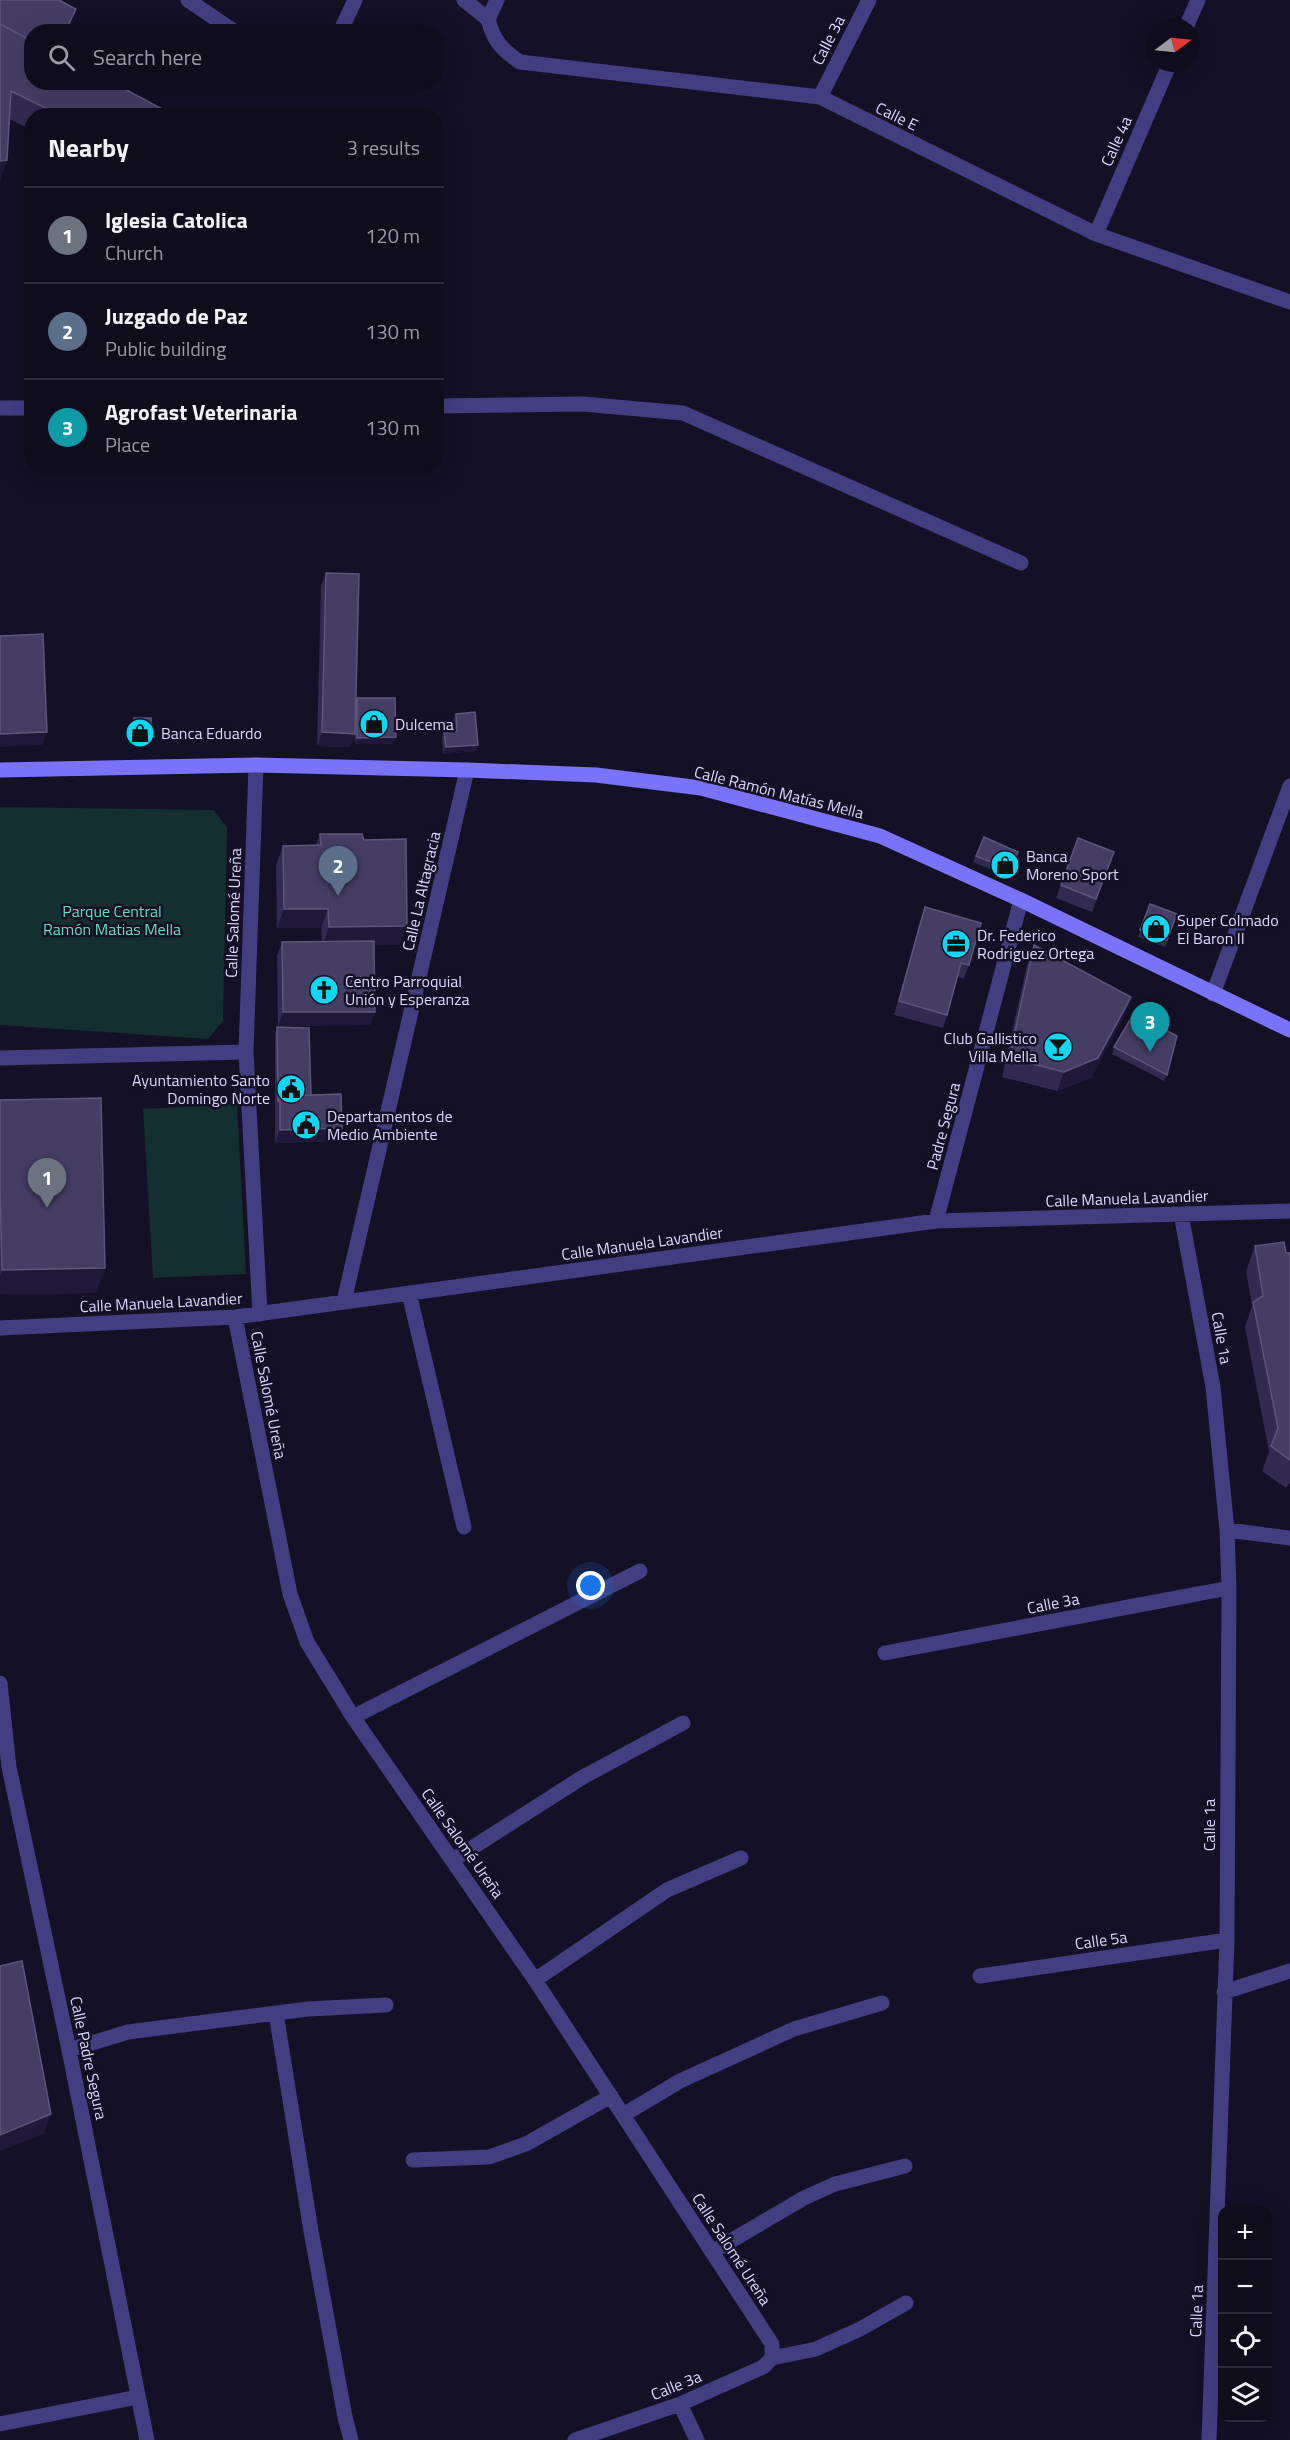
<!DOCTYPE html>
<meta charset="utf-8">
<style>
body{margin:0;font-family:"Titillium Web",sans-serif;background:#181525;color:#f1f3f6}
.controls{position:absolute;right:18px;bottom:18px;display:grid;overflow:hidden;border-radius:12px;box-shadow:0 6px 24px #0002}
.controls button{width:54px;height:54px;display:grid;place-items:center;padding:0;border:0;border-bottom:2px solid #2f2c3b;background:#0f0c1c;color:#f1f3f6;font:30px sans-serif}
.compass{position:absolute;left:1146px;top:18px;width:54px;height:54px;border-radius:50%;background:#0f0c1c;box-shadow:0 6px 24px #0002;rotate:74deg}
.you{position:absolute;left:591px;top:1586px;width:21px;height:21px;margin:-15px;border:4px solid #fff;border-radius:50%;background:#1a73e8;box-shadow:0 0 0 9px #1a73e833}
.badge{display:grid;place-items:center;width:39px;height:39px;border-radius:50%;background:#0b8043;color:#fff;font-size:20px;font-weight:700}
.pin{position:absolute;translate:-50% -50px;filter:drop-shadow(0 2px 3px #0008)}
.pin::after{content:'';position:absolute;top:32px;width:21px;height:18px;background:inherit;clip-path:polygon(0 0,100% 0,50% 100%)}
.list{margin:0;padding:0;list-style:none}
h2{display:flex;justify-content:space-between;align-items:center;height:78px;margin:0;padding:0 24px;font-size:26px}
h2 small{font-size:20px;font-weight:400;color:#9b9ba3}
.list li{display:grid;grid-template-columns:39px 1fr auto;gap:18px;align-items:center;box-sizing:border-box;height:96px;padding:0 24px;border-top:2px solid #2f2c3b}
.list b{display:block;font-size:22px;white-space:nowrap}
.list p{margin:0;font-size:20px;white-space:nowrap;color:#9b9ba3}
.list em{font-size:20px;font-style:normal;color:#9b9ba3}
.icon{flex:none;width:33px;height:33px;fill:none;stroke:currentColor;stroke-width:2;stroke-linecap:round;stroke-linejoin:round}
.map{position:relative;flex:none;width:1290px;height:2440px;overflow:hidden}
.search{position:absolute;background:#0f0c1c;box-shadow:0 6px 24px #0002;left:24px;top:24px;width:420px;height:66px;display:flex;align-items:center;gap:15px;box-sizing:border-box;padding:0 21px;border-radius:24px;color:#9b9ba3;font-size:22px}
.panel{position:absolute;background:#0f0c1c;box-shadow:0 6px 24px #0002;left:24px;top:108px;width:420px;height:366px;border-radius:24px}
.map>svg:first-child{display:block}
.green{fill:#142f2f}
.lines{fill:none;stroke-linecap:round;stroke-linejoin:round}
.lane{stroke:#423e82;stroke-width:15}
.street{stroke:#423e82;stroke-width:15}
.secondary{stroke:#7873f8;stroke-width:15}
.wall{fill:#332a52}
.shaded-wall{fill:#1f1838}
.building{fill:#453d64;stroke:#5d557c;stroke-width:1.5}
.labels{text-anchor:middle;stroke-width:5;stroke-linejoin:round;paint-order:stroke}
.street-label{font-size:16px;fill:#dcd7fd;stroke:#141025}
.poi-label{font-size:16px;fill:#dcd7fd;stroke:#141025;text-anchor:start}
.park-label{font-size:16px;fill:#66dabf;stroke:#141025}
</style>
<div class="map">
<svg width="1290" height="2440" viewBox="0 0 1290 2440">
<rect width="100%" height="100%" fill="#141025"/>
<!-- green -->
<path class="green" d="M0 807 213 810 227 827 223 1021 208 1039 0 1025Z
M237 1104 246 1274 153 1278 143 1109Z"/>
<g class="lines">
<!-- lane -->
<path class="lane" d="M188 0 235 32
M464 0 488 19
M340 32 355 0
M0 2424 138 2397"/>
<!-- street -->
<path class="street" d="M497 0 488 19C493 40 502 50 520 62L820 97 1096 234 1290 302
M1186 27 1198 0
M820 97 869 0
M1096 234 1170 63
M436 406 583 404 683 413 1021 563
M0 408H32
M256 765 246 1052 260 1314
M1213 994 1290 786
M0 1058 246 1052
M1181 1214 1213 1387 1227 1530 1229 1588 1227 1940 1209 2440
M936 1221 1021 900
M409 1293 464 1527
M344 1301 467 770
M235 1317 290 1594 307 1642 353 1717 535 1980 772 2344V2358L763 2367 680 2404 575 2440
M0 1328 235 1317 936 1221 1290 1211
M1227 1530 1290 1538
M885 1653 1229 1588
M0 1683 9 1767 69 2050 147 2440
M353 1717 640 1571
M453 1860 583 1777 683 1723
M980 1976 1227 1940
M535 1980 667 1890 741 1858
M1224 1992 1290 1971
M276 2013 311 2231 345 2417 351 2440
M69 2050 128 2032 308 2009 386 2005
M623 2115 680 2081 794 2029 882 2003
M413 2160 489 2157 526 2144 611 2096
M712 2252 804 2198 835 2184 905 2166
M772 2358 816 2349 860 2329 906 2303
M680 2404 697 2440"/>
<!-- secondary -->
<path class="secondary" d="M0 770 256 765 467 770 596 775 701 788 880 836 1021 900 1290 1030"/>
</g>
<!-- wall -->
<path class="wall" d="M0 0 71 22 32 82 175 116H32V130L9 119 7 160 0 179Z
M326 573 356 700 393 744H355V735L350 747 317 746 321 586Z
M456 714 476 751 443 754 442 738 444 732 454 731 453 721Z
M134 718 149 740 132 741V725Z
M320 834 400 945H374L375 1012 370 1025 278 1026 277 955 282 942H322L321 928H277L276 865 283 846 316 845Z
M984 837 1018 852 1009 877 973 862Z
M1078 838 1114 852 1092 912 1056 898Z
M1150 904 1177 914 1165 947 1138 937Z
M925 907 969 965 964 979 958 977 947 1015 943 1028 894 1015 920 921Z
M1034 945 1131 997 1124 1016 1091 1078 1057 1091 1002 1077 1027 965Z
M277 1027 311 1095 337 1141 275 1143V1034Z
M1114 1047 1167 1075 1164 1081 1112 1054Z
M0 1100 96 1293 0 1294Z
M1255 1246 1286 1253H1290V1483L1286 1488 1262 1471 1269 1452 1245 1327 1252 1306 1246 1271Z"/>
<!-- shaded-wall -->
<path class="shaded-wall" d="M76 9 67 32H65Z
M7 160 0 179V161Z
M47 732 42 745 0 747V734Z
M322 732 355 734 350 747 317 746Z
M151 733 149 740 132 741 134 734Z
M396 737 393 744H355L357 738Z
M478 745 476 751 443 754 446 747Z
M284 909H328L321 928H277Z
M407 926 400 945 322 946 329 927Z
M1131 997 1124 1016 1091 1078 1057 1091 1064 1072Z
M283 1012H375L370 1025 278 1026Z
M342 1128 337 1141 275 1143 280 1130Z
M105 1268 96 1293 0 1294V1275L2 1270Z
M51 2114 44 2134 0 2151V2135Z"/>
<!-- building -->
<path class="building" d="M0 0H59L76 9 65 32H32V41L0 24Z
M0 24 32 41V82H112L175 116H62L11 91 7 160 0 161Z
M326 573 359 574 355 734 322 732Z
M43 634 47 732 0 734V636Z
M357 698H395L396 737 357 738Z
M475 712 478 745 446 747 444 732 457 731 456 714Z
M134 718H151V733L134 734Z
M320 834H362L364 840 406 839 407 926 329 927 328 909H284L283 846 321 845Z
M984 837 1018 852 1011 870 976 856Z
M1078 838 1114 852 1096 899 1061 885Z
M1150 904 1177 914 1167 940 1140 930Z
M925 907 981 923 969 965 961 963 947 1015 899 1001Z
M374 941 375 1012H283L282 942Z
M1034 945 1131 997 1098 1058 1064 1072 1009 1058Z
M1134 1013 1177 1036 1167 1075 1114 1047Z
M277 1027 309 1028 311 1095 280 1096 278 1102Z
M341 1094 342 1128 280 1130V1096Z
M101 1098 105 1268 2 1270 0 1189V1100Z
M1284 1242 1286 1253H1290V1460L1271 1446 1278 1428 1253 1302 1263 1296 1255 1246Z
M22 1961 51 2114 0 2135V1966Z"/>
<!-- icons -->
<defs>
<g id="shop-disc" transform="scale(1.5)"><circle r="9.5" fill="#0dd8f3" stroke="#141025"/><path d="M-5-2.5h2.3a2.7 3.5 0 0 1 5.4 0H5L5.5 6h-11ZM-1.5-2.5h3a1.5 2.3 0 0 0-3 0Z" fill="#111"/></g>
<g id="office-disc" transform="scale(1.5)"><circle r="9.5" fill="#0dd8f3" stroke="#141025"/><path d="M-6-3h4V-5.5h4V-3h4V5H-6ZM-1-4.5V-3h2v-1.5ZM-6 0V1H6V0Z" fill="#111"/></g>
<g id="church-disc" transform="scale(1.5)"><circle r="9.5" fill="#0dd8f3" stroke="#141025"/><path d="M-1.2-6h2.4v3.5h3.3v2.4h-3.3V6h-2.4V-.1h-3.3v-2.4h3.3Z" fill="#111"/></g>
<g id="bar-disc" transform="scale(1.5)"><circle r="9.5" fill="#0dd8f3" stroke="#141025"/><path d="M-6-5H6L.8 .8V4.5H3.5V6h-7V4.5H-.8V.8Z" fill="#111"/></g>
<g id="civic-disc" transform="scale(1.5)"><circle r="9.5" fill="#0dd8f3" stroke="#141025"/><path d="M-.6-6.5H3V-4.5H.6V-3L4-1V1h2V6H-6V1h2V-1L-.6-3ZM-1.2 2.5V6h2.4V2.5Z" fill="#111"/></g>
</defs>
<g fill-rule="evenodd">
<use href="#shop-disc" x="374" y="724"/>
<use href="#shop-disc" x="140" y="733"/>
<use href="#shop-disc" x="1005" y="865"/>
<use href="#shop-disc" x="1156" y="929"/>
<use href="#office-disc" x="956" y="944"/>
<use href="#church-disc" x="324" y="990"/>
<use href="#bar-disc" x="1058" y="1047"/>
<use href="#civic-disc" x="291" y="1089"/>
<use href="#civic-disc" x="306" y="1125"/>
</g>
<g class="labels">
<!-- street labels -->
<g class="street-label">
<text transform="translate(828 40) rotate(-63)" y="6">Calle 3a</text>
<text transform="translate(897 116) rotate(26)" y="6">Calle E</text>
<text transform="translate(1116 141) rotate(-66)" y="6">Calle 4a</text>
<text transform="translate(779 792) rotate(14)" y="6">Calle Ramón Matías Mella</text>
<text transform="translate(421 891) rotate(-77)" y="6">Calle La Altagracia</text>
<text transform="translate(233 913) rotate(-88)" y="6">Calle Salomé Ureña</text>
<text transform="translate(943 1126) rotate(-75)" y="6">Padre Segura</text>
<text transform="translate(1127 1198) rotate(-2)" y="6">Calle Manuela Lavandier</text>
<text transform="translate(642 1243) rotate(-8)" y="6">Calle Manuela Lavandier</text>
<text transform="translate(161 1302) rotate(-3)" y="6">Calle Manuela Lavandier</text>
<text transform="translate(1222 1338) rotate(80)" y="6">Calle 1a</text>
<text transform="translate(269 1395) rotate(79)" y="6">Calle Salomé Ureña</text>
<text transform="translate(1053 1603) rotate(-11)" y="6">Calle 3a</text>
<text transform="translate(1209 1825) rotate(-90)" y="6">Calle 1a</text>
<text transform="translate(463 1843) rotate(55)" y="6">Calle Salomé Ureña</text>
<text transform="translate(1101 1940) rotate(-8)" y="6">Calle 5a</text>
<text transform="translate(89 2058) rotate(78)" y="6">Calle Padre Segura</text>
<text transform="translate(732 2249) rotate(57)" y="6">Calle Salomé Ureña</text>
<text transform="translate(1196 2311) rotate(-88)" y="6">Calle 1a</text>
<text transform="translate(676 2385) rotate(-22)" y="6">Calle 3a</text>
</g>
<!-- poi labels -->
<g class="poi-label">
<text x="395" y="730">Dulcema</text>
<text x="161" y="739">Banca Eduardo</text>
<text x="1026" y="862">Banca<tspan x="1026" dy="18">Moreno Sport</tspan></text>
<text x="1177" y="926">Super Colmado<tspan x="1177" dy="18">El Baron II</tspan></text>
<text x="977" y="941">Dr. Federico<tspan x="977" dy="18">Rodriguez Ortega</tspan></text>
<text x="345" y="987">Centro Parroquial<tspan x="345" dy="18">Unión y Esperanza</tspan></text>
<text x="1037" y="1044" text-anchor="end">Club Gallistico<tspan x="1037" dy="18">Villa Mella</tspan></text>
<text x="270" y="1086" text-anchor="end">Ayuntamiento Santo<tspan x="270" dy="18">Domingo Norte</tspan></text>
<text x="327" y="1122">Departamentos de<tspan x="327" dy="18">Medio Ambiente</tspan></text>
</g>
<!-- park labels -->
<g class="park-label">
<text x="112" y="917">Parque Central<tspan x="112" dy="18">Ramón Matias Mella</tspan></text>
</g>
</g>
</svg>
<div class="controls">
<button>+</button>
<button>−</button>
<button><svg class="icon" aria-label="locate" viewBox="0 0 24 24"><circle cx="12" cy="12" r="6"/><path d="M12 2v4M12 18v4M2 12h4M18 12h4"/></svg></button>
<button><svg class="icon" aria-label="layers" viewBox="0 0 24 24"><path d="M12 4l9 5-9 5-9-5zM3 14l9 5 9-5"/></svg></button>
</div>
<svg class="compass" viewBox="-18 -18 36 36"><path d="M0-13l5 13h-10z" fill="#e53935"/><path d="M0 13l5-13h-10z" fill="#9b9ba3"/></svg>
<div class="you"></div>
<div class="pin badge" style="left:47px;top:1208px;background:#6b7280">1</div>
<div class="pin badge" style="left:338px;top:896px;background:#5c6f8a">2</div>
<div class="pin badge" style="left:1150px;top:1052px;background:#0f9aa8">3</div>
<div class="search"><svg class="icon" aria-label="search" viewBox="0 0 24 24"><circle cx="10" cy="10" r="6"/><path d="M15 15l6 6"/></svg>Search here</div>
<section class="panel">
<h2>Nearby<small>3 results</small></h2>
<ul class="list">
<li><span class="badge" style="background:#6b7280">1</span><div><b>Iglesia Catolica</b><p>Church</p></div><em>120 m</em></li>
<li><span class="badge" style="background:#5c6f8a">2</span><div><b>Juzgado de Paz</b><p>Public building</p></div><em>130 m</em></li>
<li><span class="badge" style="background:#0f9aa8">3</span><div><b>Agrofast Veterinaria</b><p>Place</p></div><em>130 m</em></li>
</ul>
</section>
</div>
